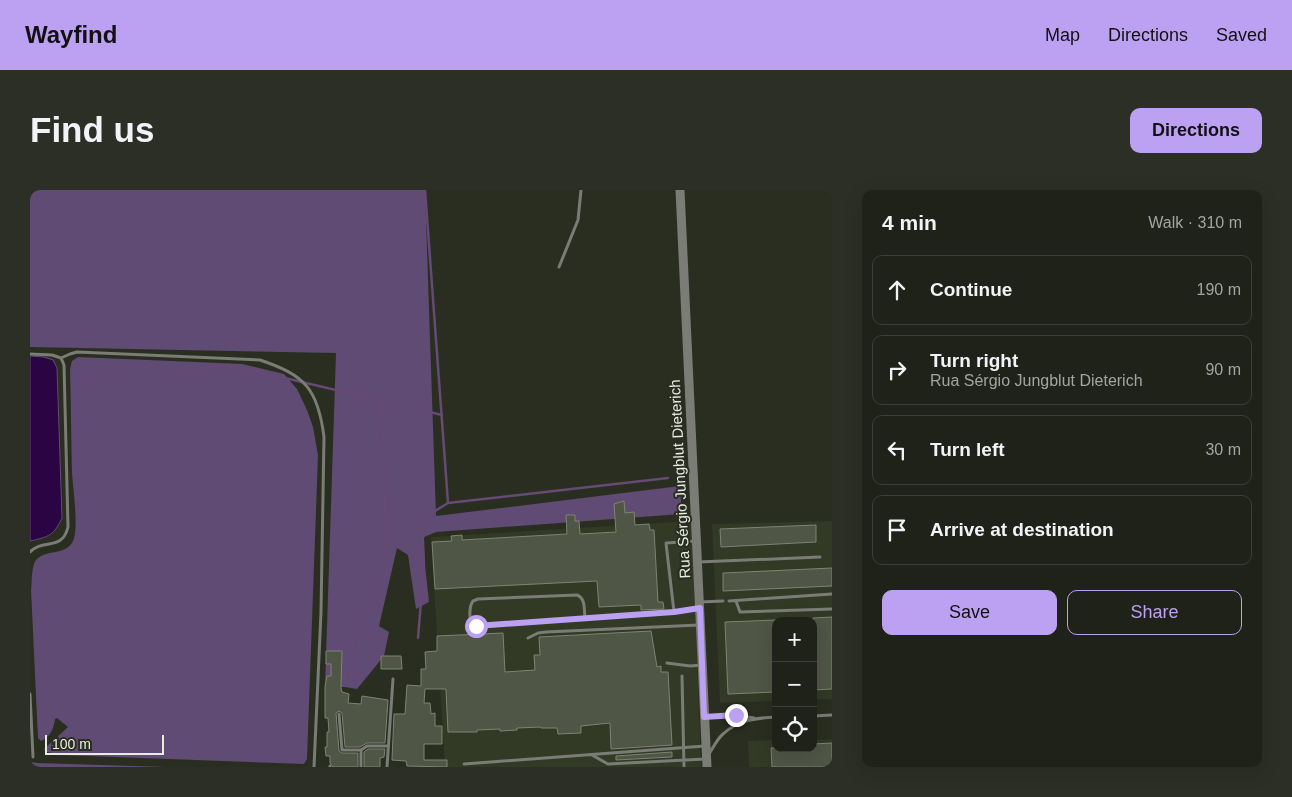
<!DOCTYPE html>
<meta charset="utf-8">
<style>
body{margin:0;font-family:Arial,sans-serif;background:#2c2f25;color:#f1f3f6}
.controls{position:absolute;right:15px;bottom:15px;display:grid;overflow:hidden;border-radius:10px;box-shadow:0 5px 20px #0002}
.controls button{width:45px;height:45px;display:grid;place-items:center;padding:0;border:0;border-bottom:1px solid #3c3f37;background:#1f2218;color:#f1f3f6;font:25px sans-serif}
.scale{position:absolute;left:15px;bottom:12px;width:119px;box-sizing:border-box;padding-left:5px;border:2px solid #e9ece3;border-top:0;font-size:14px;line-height:18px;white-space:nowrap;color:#e9ece3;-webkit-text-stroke:4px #292e20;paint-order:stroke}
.stop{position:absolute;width:15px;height:15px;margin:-11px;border:4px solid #bca0f2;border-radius:50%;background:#fff}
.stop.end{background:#bca0f2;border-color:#fff;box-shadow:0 1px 5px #0008}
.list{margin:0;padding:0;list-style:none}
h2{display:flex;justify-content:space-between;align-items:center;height:65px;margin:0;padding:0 20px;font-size:21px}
h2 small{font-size:16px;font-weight:400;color:#a1a4a2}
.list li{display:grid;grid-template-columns:32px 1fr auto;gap:15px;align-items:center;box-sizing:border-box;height:70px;margin:0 10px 10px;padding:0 10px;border:1px solid #3c3f37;border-radius:10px}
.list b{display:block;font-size:19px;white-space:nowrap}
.list p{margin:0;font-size:16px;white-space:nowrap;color:#a1a4a2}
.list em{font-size:16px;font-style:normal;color:#a1a4a2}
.actions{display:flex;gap:10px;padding:15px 20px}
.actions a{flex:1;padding:11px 0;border:1px solid #bca0f2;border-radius:10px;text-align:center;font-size:18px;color:#bca0f2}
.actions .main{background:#bca0f2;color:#111}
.icon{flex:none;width:28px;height:28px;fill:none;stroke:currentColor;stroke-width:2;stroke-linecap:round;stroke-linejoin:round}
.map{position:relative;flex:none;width:802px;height:577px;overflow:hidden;border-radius:10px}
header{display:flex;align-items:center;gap:30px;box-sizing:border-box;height:70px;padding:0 25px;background:#bca0f2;color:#111}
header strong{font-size:24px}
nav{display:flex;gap:28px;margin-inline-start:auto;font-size:18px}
.intro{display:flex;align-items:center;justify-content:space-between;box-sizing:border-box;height:120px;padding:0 30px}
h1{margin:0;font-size:35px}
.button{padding:12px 22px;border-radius:10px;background:#bca0f2;color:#111;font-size:18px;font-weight:700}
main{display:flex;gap:30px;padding:0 30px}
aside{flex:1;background:#1f2218;border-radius:10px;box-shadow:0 5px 20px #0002}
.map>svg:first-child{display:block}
.built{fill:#323925}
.green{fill:#5f4b73}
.water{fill:#2b0444;stroke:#644a74}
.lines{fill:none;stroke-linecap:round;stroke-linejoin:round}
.stream{stroke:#644a74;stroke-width:2.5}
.building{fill:#505646;stroke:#7e8473}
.service{stroke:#7a7c75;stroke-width:3}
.tertiary{stroke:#7a7c75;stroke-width:9}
.route{stroke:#bca0f2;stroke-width:6}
.labels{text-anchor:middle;stroke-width:4;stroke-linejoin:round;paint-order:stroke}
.street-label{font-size:15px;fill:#e9ece3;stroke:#292e20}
</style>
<header>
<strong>Wayfind</strong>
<nav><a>Map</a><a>Directions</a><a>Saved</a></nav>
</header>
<div class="intro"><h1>Find us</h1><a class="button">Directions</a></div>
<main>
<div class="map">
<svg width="802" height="577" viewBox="0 0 802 577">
<rect width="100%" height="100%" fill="#292e20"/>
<!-- built -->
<path class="built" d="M662 331 671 577H415L401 347Z
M802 331V509H783V431H746V511L690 513 682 334Z
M802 549V577H719L718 551 746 550V558H783V550Z"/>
<!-- green -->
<path class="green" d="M0 0H395L406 326 650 296 652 324 406 342 392 348 399 412 386 419 378 365 367 358 349 436 359 442 354 466 327 499 315 497H295L306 163 0 157Z
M48 167 212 174 254 184 267 199 277 220 283 237 288 265 277 569 274 574 31 565 17 562 14 559 38 537 27 528 25 529C24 538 20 548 11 551L8 548 1 400C2 392 1 377 6 370 15 359 36 366 43 351 49 338 43 299 42 283 41 248 41 213 40 179L42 171Z
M0 569 1 572 7 573 137 577H0Z"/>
<!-- water -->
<path class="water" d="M0 166 14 167 23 170 27 178 32 328C24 345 19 347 0 351Z"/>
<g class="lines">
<!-- stream -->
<path class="stream" d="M395 0 418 313 638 288
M54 191 200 175 412 225
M388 448 394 375 392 329 418 313
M321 490 323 450 357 384 352 211"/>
</g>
<!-- building -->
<path class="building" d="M594 311 595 323 604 322 605 335 619 334 620 340H624L628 412H633L634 419 611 420V415L569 417 567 391 405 399 402 352 422 351 421 346 432 345V350L537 344 536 325H545V331H549L550 344 586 342 584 314Z
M786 335V352L691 357 690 339Z
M802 378V396L693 401V383Z
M802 427V499L783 500V428Z
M746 430V502L698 504 695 432Z
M621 441 627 477 631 476V482H638L642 555 581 559 580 533 551 536V543L528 544 527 538H511L510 537 487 538V540L470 541V539L447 540V542H418L416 499H395L394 513H400L401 524 405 523V536H412V554H394V570H417V577L377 576 376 571 362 570 364 524H375L377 495 391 496V479H396L395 462 407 461V446L473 443 475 482 505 480 504 465H510L509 447Z
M296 461H312L311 498 312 502 319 504 318 513 331 514 332 506 358 510 355 553H337L330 557H315L312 523 309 521 306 523 309 561 312 563H328V577H303L300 573V566H296L295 557H297V542H299L298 528H295V497L297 486H301V474H296Z
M351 466H371L372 479H351Z
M802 553V577H742L741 558H783V554Z
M338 559H355L354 567 350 568V577H334V562Z
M642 562V567L586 570V566Z"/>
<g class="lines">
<!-- service -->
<path class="service" d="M529 77 548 30 551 0
M0 164 22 165 31 168 34 175 38 337C32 362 13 348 0 362
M31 168 40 164 47 162 230 170C275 185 288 199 294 247L291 422 284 577
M668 372 790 367
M699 411 802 404
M706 411 710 422 802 419
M670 412 693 411
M644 422 636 353 666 351
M555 429C554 421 556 408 547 405L448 409 443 411C439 416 439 429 442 435L446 436 644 422 669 418
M498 448 508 443 516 442 669 435
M637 473 660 476 672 475
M652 486 654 577
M0 504 3 567
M309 524 312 560H331L337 556H358
M783 526 802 525
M675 527 706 525 724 528
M331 560V577
M679 564C683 558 687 549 693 544 708 530 726 528 746 527
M562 565 578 574 675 569
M434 574 675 556
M300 576V577
M357 577 363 489"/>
<!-- tertiary -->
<path class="tertiary" d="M650 0 677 577"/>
</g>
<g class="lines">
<!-- route -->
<path class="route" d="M446 436 644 422 670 418 674 527 706 525"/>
</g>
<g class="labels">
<!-- street labels -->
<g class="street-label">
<text transform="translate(650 289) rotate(-93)" y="5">Rua Sérgio Jungblut Dieterich</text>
</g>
</g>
</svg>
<div class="controls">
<button>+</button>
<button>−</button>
<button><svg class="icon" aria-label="locate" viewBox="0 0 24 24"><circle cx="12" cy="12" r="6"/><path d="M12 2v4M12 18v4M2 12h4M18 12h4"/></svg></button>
</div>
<div class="scale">100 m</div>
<div class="stop" style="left:446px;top:436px"></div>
<div class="stop end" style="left:706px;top:525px"></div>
</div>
<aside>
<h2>4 min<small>Walk · 310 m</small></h2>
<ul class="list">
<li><svg class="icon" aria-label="ahead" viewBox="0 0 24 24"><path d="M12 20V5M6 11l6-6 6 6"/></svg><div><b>Continue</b></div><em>190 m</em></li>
<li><svg class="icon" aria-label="right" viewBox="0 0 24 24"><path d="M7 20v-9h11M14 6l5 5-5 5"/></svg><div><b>Turn right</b><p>Rua Sérgio Jungblut Dieterich</p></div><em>90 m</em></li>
<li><svg class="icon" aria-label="left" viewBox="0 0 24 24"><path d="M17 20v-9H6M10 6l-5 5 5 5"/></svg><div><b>Turn left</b></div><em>30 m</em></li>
<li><svg class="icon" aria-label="arrive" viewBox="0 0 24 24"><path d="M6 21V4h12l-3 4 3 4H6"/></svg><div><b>Arrive at destination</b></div></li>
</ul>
<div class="actions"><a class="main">Save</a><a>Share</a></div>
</aside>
</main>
